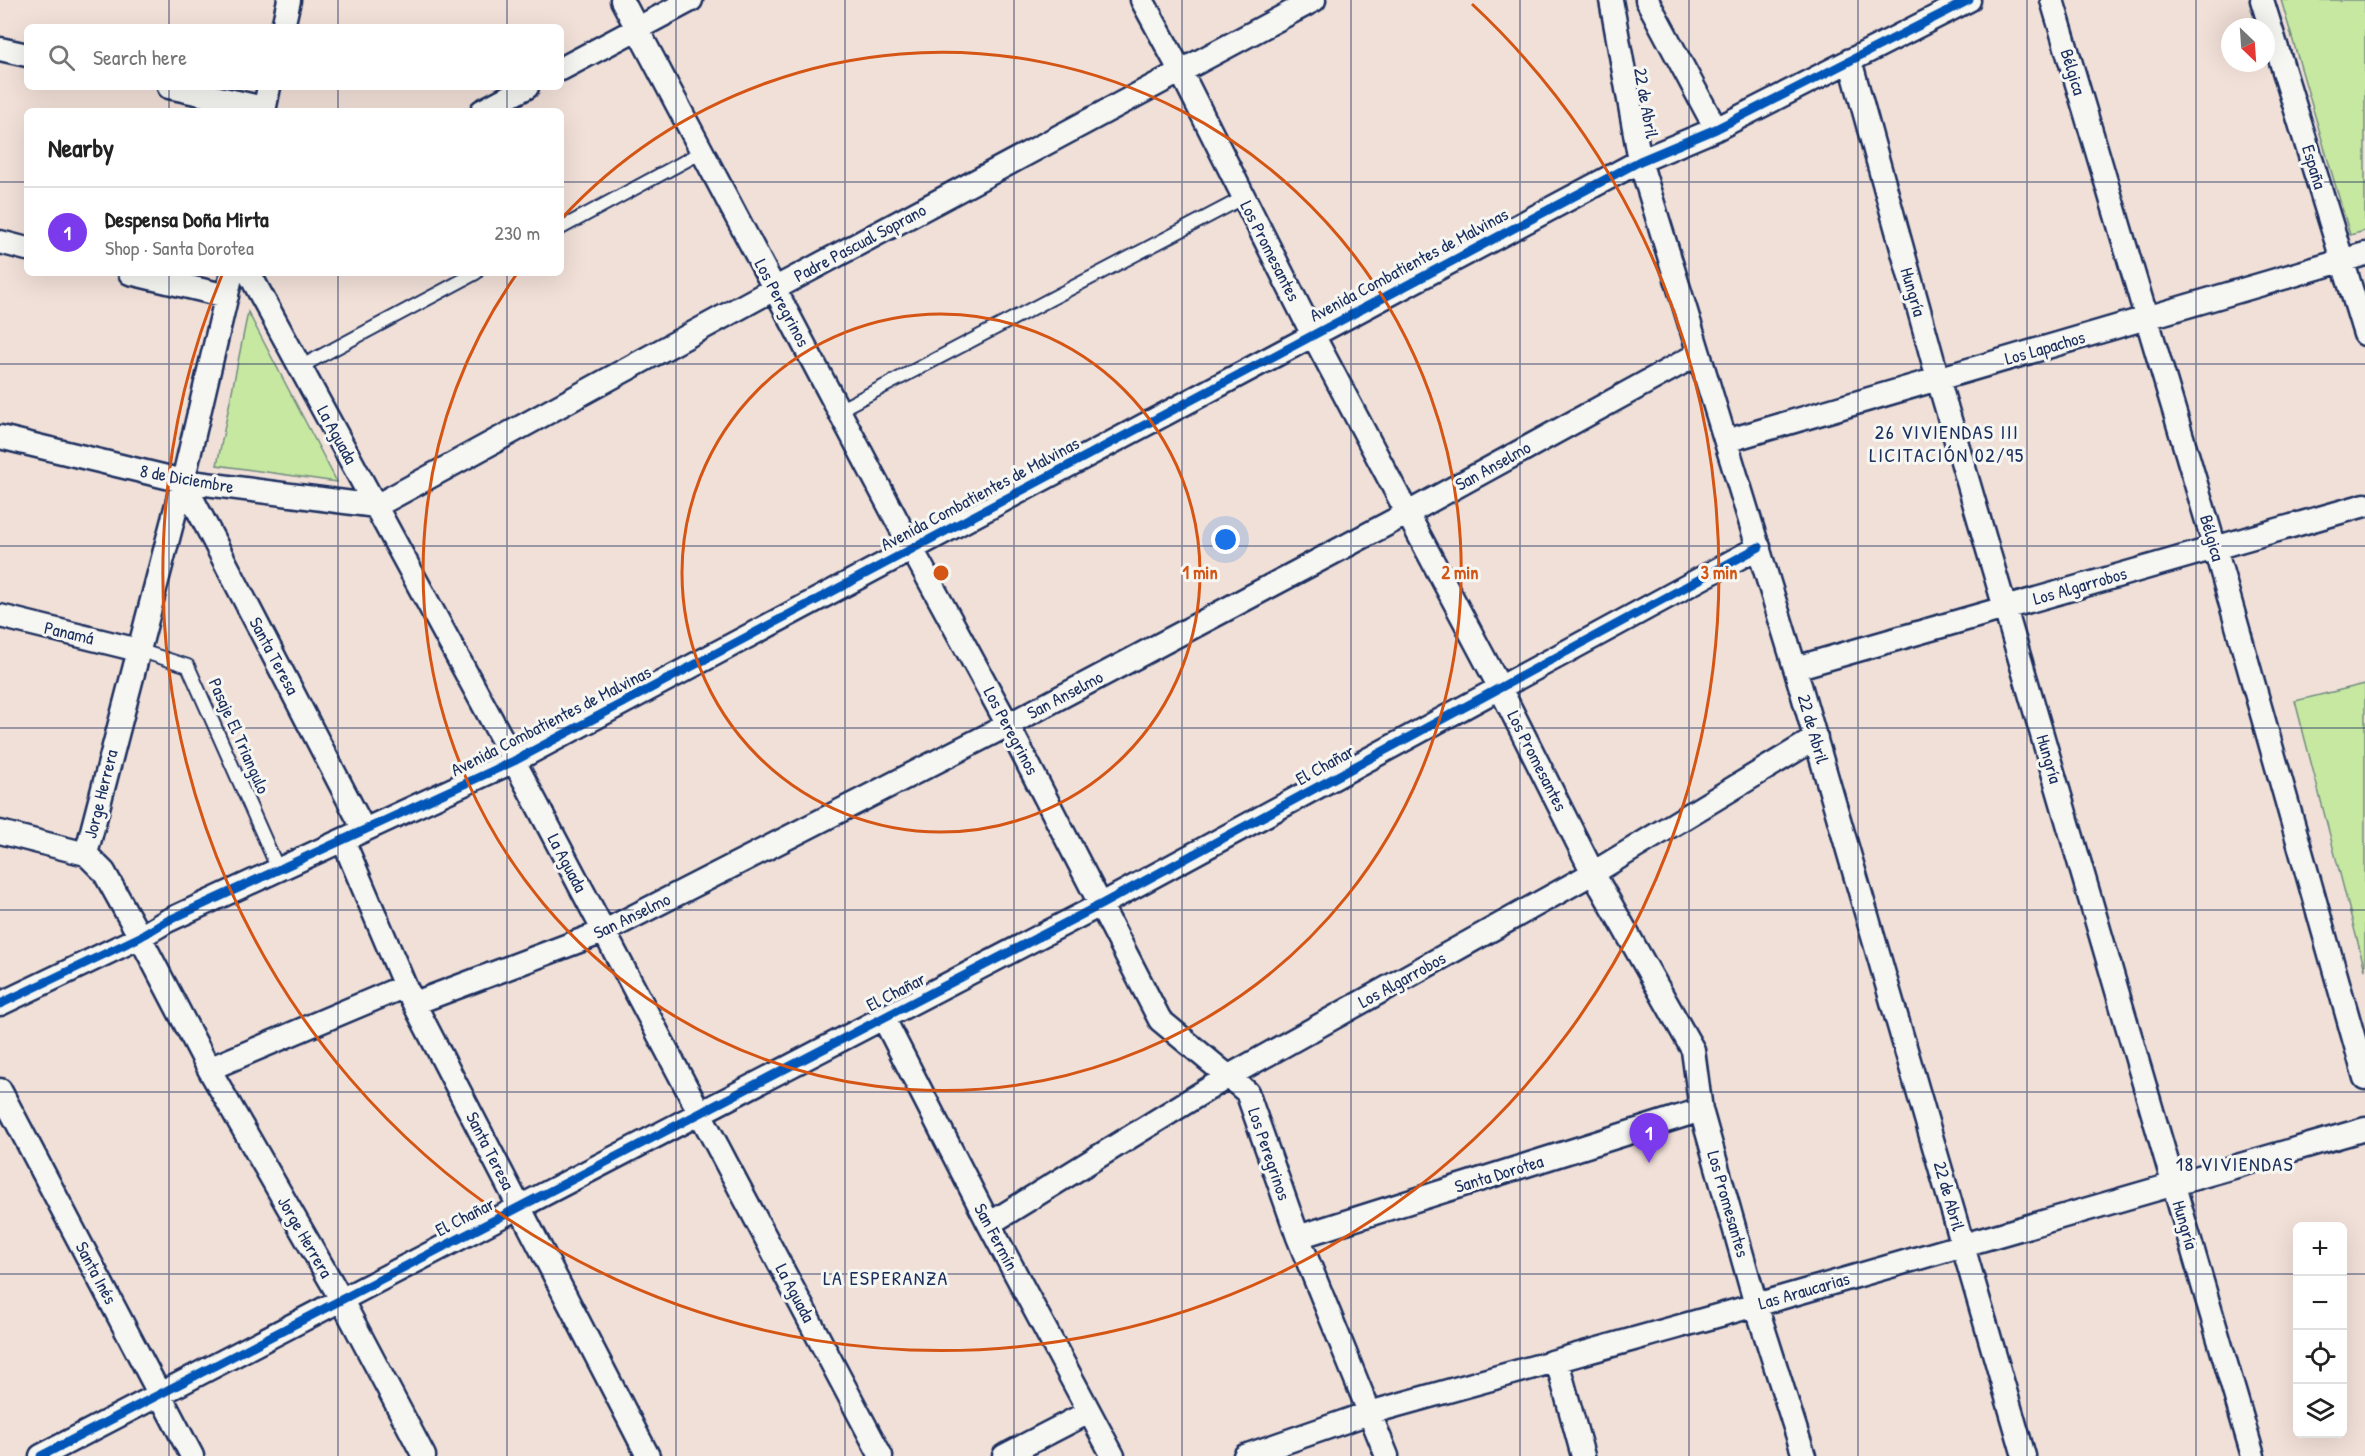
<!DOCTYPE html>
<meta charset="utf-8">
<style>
body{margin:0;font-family:"Patrick Hand",sans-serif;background:#f2f2f2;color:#222}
.controls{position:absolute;right:18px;bottom:18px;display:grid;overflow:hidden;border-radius:9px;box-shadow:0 6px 24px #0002}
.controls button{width:54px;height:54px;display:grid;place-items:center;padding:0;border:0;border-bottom:2px solid #e0e0e0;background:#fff;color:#222;font:30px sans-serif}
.compass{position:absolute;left:2221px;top:18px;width:54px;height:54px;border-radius:50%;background:#fff;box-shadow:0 6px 24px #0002;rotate:155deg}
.you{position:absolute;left:1226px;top:540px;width:21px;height:21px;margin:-15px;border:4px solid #fff;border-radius:50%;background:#1a73e8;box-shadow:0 0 0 9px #1a73e833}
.badge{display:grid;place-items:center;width:39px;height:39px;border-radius:50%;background:#7c3aed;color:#fff;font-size:20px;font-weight:700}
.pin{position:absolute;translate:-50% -50px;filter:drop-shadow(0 2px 3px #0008)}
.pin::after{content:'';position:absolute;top:32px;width:21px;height:18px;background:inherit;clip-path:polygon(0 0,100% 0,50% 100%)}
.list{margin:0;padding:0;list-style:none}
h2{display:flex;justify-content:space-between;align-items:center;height:78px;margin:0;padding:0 24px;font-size:26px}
h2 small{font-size:20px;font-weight:400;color:#767676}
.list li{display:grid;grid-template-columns:39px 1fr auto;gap:18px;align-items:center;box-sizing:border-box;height:90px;padding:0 24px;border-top:2px solid #e0e0e0}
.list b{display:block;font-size:22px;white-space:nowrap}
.list p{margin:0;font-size:20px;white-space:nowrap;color:#767676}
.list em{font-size:20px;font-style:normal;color:#767676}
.icon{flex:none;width:33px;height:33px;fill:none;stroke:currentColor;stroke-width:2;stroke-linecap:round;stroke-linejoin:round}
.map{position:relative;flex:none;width:2365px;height:1456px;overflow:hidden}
.search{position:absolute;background:#fff;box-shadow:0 6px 24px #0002;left:24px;top:24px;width:540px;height:66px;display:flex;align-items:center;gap:15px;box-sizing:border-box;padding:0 21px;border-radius:9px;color:#767676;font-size:22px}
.panel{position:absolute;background:#fff;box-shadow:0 6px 24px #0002;left:24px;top:108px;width:540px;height:168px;border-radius:9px}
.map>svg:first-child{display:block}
.green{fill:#c7e8a1;stroke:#718c80;stroke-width:1.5}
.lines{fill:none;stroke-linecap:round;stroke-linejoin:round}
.service-casing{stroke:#1b2f5e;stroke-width:16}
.minor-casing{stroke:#1b2f5e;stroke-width:27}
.service{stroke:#f6f6f2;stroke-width:12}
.minor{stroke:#f6f6f2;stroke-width:22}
.cycleway-casing{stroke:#f6f6f2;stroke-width:13}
.cycleway{stroke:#0057b8;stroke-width:9}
.grid{fill:none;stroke:#1b2f5e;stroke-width:1.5;stroke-opacity:0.55}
.ring{fill:none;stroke:#d45514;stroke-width:3}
.labels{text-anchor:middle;stroke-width:6;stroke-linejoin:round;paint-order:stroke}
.street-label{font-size:18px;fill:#1b2f5e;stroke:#f6f6f2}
.neighbourhood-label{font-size:20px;letter-spacing:1.5px;fill:#1b2f5e;stroke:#f6f6f2}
.centre{fill:#d45514;stroke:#f6f6f2;stroke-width:3}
.ring-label{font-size:18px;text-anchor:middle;font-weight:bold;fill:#d45514;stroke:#f6f6f2;stroke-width:6;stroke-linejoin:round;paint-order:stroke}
</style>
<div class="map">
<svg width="2365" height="1456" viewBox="0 0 2365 1456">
<rect width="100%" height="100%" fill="#f1e0d8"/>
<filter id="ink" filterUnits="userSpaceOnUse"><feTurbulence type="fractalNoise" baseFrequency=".0167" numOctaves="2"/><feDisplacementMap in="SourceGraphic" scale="12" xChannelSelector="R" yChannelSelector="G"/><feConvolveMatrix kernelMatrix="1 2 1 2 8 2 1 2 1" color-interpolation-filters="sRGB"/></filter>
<g filter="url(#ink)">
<!-- green -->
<path class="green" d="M2281 0H2365V231L2350 235Z
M248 312 337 482 217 465Z
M2365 684V970L2295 701Z"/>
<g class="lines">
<!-- service casing -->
<g class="service-casing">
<path id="service" d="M561 228 702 152
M300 367 476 273
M839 410 1243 198
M138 650 188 666 278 869"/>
</g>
<!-- minor casing -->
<g class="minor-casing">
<path id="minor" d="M622 0 912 549 1008 725 1160 1020 1247 1092 1298 1237 1387 1456
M1142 0 1181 72 1313 335 1500 688 1593 873 1693 1050 1701 1110 1756 1305 1804 1456
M1611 0 1640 161 1795 668 2024 1456
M1647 0 1716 129
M2052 0 2215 548 2365 1078
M2262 0 2365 334
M283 27 289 0
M0 49 27 55
M1850 60 1938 379 2253 1456
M561 69 691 0
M169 87 264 108
M264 111 269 87
M482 111 527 87
M0 242 27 249
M130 273 227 296
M249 273 514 761 881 1456
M0 437 183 481 376 506 774 289 1314 0
M1726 441 2365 254
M183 481 364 830
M0 616 138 650
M1795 668 2365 505
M0 832 86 854
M343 840 405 986 648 1456
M86 854 104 872 140 937 209 1069 341 1299 424 1456
M86 854 183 481 232 273
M415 1003 603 932 1008 725 1408 513 1698 354
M0 1004 140 937 167 921 514 761 1640 161 1716 129 1969 0
M883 1017 989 1224 1113 1456
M209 1069 405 986
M0 1090 192 1456
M989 1224 1229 1076 1593 873 1816 738
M1298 1237 1701 1110
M1557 1361 1583 1456
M41 1456 1102 904 1759 547
M1004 1456 1089 1412
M1245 1456 1369 1413 1756 1305 2365 1129"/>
</g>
<!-- service -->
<use href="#service" class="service"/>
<!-- minor -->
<use href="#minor" class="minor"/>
<!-- cycleway casing -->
<g class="cycleway-casing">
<path id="cycleway" d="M0 1004 140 937 167 921 514 761 1640 161 1716 129 1969 0
M41 1456 1102 904 1759 547"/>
</g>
<!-- cycleway -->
<use href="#cycleway" class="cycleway"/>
</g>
</g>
<!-- grid -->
<path class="grid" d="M169 0V27M338 0V27M507 0V27M676 0V1456M845 0V1456M1014 0V1456M1182 0V1456M1351 0V1456M1520 0V1456M1689 0V1456M1858 0V1456M2027 0V1456M2196 0V1456M169 87V111M338 87V111M507 87V111M0 182H27M561 182H2365M169 273V1456M338 273V1456M507 273V1456M0 364H2365M0 546H2365M0 728H2365M0 910H2365M0 1092H2365M0 1274H2298M2342 1274H2365"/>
<!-- distance rings -->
<g class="ring">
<circle cx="941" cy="573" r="259"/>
<path d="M561 219A519 519 0 1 1 516 275"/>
<path d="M1472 4A778 778 0 1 1 222 275"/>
</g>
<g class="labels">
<!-- street labels -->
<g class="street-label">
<text transform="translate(2073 72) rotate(73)" y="6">Bélgica</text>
<text transform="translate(1646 103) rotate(80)" y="6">22 de Abril</text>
<text transform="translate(2314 167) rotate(73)" y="6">España</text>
<text transform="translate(860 243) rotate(-28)" y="6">Padre Pascual Soprano</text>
<text transform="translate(1270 251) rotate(63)" y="6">Los Promesantes</text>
<text transform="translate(1409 265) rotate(-28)" y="6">Avenida Combatientes de Malvinas</text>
<text transform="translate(1913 292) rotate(74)" y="6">Hungría</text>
<text transform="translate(782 303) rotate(62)" y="6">Los Peregrinos</text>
<text transform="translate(2045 348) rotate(-16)" y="6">Los Lapachos</text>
<text transform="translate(337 435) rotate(61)" y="6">La Aguada</text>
<text transform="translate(1493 466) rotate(-29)" y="6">San Anselmo</text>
<text transform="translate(187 479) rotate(10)" y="6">8 de Diciembre</text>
<text transform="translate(980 494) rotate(-28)" y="6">Avenida Combatientes de Malvinas</text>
<text transform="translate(2212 538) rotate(74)" y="6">Bélgica</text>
<text transform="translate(2080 586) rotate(-16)" y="6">Los Algarrobos</text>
<text transform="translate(69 633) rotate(13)" y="6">Panamá</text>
<text transform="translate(274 656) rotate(62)" y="6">Santa Teresa</text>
<text transform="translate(1065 695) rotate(-28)" y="6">San Anselmo</text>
<text transform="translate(551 721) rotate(-27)" y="6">Avenida Combatientes de Malvinas</text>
<text transform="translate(1813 729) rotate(74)" y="6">22 de Abril</text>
<text transform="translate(1011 731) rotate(62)" y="6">Los Peregrinos</text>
<text transform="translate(239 736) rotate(66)" y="6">Pasaje El Triangulo</text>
<text transform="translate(2049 759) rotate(74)" y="6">Hungría</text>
<text transform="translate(1537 761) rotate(63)" y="6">Los Promesantes</text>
<text transform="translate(1325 765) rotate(-29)" y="6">El Chañar</text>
<text transform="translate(101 794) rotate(-76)" y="6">Jorge Herrera</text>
<text transform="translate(567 863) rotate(62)" y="6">La Aguada</text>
<text transform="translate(632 916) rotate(-26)" y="6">San Anselmo</text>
<text transform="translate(1402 980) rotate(-29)" y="6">Los Algarrobos</text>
<text transform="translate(896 992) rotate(-27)" y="6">El Chañar</text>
<text transform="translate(490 1151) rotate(63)" y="6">Santa Teresa</text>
<text transform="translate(1269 1154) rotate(71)" y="6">Los Peregrinos</text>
<text transform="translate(1499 1174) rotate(-17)" y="6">Santa Dorotea</text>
<text transform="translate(1949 1196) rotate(74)" y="6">22 de Abril</text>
<text transform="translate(1728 1204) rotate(74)" y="6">Los Promesantes</text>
<text transform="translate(465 1217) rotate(-27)" y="6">El Chañar</text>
<text transform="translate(2185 1225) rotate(74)" y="6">Hungría</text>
<text transform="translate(305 1237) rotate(60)" y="6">Jorge Herrera</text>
<text transform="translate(996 1237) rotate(62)" y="6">San Fermín</text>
<text transform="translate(96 1273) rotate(62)" y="6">Santa Inés</text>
<text transform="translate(1804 1291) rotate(-16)" y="6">Las Araucarias</text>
<text transform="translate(795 1293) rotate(62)" y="6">La Aguada</text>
</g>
<!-- neighbourhood labels -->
<g class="neighbourhood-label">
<text x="1947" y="439">26 VIVIENDAS III<tspan x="1947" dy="23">LICITACIÓN 02/95</tspan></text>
<text x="2235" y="1171">18 VIVIENDAS</text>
<text x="886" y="1285">LA ESPERANZA</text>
</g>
</g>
<circle cx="941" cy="573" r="9" class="centre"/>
<g class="ring-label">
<text x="1200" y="579">1 min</text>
<text x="1460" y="579">2 min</text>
<text x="1719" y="579">3 min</text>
</g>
</svg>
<div class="controls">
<button>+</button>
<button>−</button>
<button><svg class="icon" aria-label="locate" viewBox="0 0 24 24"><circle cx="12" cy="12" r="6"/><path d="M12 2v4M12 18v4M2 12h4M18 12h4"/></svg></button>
<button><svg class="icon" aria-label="layers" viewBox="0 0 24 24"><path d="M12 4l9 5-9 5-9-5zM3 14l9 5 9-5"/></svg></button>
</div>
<svg class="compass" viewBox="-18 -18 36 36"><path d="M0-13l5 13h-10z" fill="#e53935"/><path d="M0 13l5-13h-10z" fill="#767676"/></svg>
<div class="you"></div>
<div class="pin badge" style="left:1649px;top:1163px">1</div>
<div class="search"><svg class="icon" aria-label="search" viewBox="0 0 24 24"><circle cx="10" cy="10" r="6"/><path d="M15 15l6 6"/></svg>Search here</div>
<section class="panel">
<h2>Nearby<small></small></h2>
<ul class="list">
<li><span class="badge">1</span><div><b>Despensa Doña Mirta</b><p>Shop · Santa Dorotea</p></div><em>230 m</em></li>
</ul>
</section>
</div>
